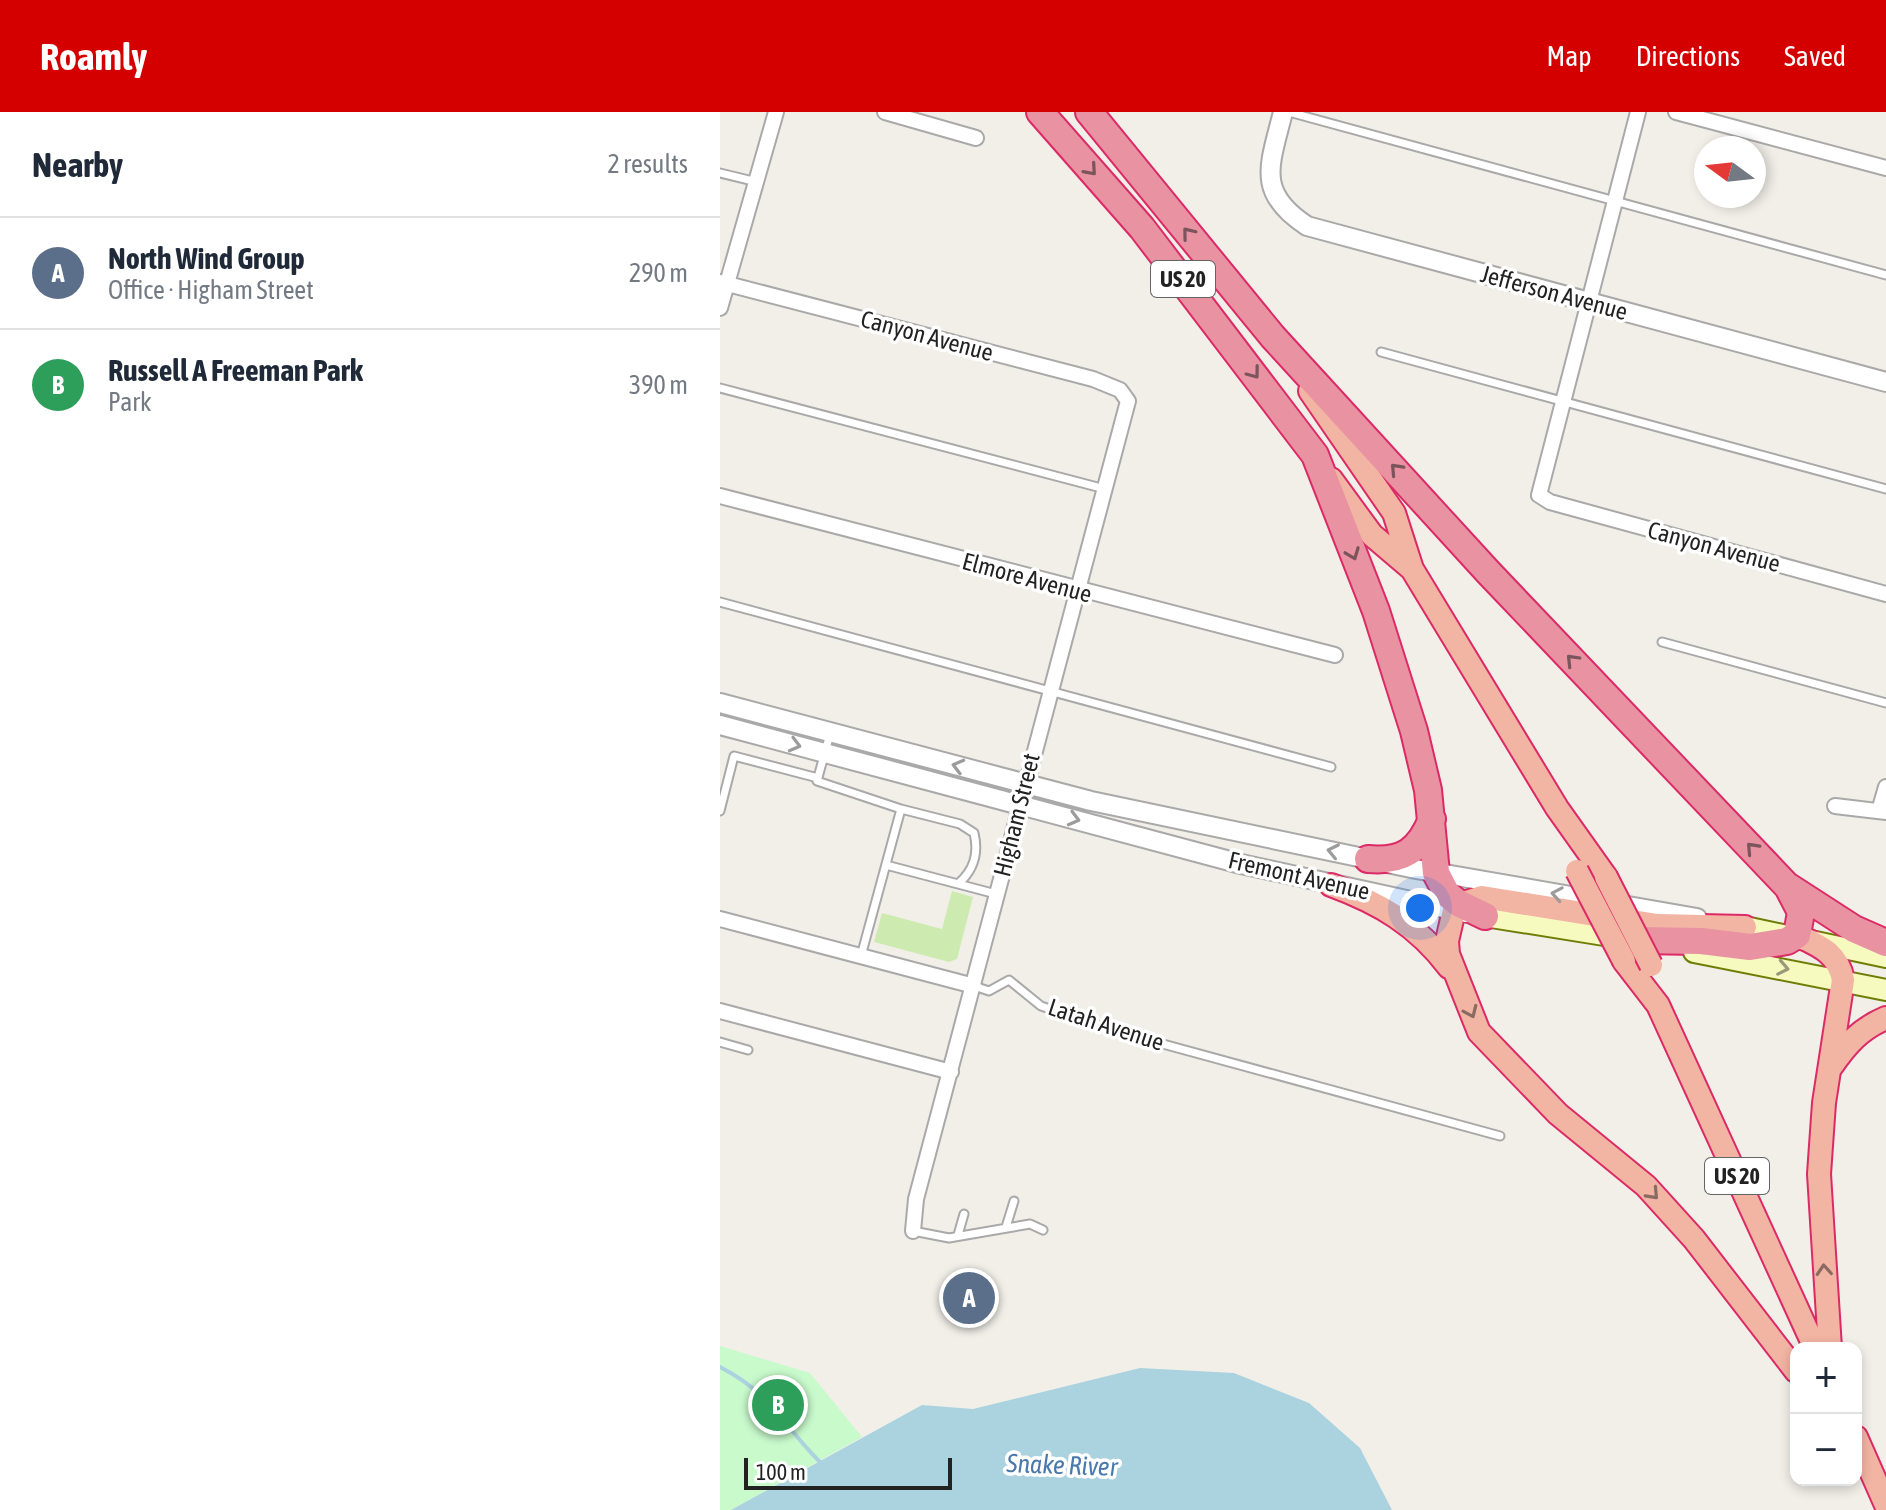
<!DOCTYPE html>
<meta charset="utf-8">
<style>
body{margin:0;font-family:"Asap Condensed",sans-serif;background:#f2f2f3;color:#1f2937}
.controls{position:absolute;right:24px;bottom:24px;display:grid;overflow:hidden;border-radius:16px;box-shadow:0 4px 12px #0003}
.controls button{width:72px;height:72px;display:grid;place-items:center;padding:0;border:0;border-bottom:2px solid #e0e1e3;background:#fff;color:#1f2937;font:40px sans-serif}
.compass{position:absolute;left:974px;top:24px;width:72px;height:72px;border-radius:50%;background:#fff;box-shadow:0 4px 12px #0003;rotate:285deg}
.scale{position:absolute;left:24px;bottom:20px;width:208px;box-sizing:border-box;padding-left:8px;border:4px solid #222;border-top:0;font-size:22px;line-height:28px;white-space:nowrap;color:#222;-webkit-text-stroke:6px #fff;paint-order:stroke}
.you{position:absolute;left:700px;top:796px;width:28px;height:28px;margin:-20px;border:6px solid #fff;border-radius:50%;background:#1a73e8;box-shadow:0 0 0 12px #1a73e833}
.badge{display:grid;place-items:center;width:52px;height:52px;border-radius:50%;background:#d40000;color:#fff;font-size:26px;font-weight:700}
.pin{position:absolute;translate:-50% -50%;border:4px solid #fff;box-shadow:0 2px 8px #0006}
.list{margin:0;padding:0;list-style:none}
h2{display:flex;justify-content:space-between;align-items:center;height:104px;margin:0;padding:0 32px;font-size:34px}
h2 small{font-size:26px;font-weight:400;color:#747a83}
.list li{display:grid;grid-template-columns:52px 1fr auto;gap:24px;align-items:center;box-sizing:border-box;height:112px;padding:0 32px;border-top:2px solid #e0e1e3}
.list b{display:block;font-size:30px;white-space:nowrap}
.list p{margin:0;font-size:26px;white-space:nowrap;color:#747a83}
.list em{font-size:26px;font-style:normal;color:#747a83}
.map{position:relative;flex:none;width:1166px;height:1398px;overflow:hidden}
header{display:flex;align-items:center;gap:48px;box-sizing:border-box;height:112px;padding:0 40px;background:#d40000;color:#fff}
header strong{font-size:38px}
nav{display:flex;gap:44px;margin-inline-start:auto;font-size:28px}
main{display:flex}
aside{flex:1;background:#fff}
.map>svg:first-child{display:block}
.grass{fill:#cdebb0}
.park{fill:#c8facc}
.water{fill:#aad3df}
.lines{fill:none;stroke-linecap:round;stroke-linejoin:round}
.stream{stroke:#aad3df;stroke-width:4}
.service-casing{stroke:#a9a9a9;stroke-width:11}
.minor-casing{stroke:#a9a9a9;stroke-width:18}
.tertiary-casing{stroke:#a9a9a9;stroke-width:22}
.secondary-casing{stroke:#707d05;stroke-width:24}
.trunk-casing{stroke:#dc2a67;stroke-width:26}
.motorway-casing{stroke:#dc2a67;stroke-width:30}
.service{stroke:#fff;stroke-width:7}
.minor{stroke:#fff;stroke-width:14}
.tertiary{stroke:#fff;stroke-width:18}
.secondary{stroke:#f7fabf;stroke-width:20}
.trunk{stroke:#f2b4a3;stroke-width:22}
.motorway{stroke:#e892a2;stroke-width:26}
.trunk-bridge-casing{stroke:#dc2a67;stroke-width:26;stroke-linecap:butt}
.trunk-bridge{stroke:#f2b4a3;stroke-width:22}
.oneway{stroke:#7b545c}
.oneway2{stroke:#9c9c9c}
.oneway3{stroke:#979978}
.oneway4{stroke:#8a6b62}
.labels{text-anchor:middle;stroke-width:7;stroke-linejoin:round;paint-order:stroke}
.shield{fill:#fff;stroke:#646464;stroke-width:2}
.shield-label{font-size:22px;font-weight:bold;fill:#222}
.street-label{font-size:24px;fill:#222;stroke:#fff}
.water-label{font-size:26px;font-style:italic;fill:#4a7aab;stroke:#fff}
</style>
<header>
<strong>Roamly</strong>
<nav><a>Map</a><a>Directions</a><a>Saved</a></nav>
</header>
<main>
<aside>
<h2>Nearby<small>2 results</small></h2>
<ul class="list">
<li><span class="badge" style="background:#5c6f8a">A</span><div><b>North Wind Group</b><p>Office · Higham Street</p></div><em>290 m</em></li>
<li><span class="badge" style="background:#2e9e5b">B</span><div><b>Russell A Freeman Park</b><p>Park</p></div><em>390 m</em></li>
</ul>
</aside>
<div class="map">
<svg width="1166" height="1398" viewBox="0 0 1166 1398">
<rect width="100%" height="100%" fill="#f2efe9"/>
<!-- grass -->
<path class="grass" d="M232 779 253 785 237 847 229 850 154 830 162 801 222 817Z"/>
<!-- park -->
<path class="park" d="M0 1234 90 1261 142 1325 11 1398H0Z"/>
<!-- water -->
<path class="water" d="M420 1256 514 1261 589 1291 640 1336 672 1398H11L202 1293 253 1297Z"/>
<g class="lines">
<!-- stream -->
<path class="stream" d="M0 1255C54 1283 61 1312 101 1351"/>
<!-- service casing -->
<g class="service-casing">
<path id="service" d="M569 0 1166 163
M0 61 37 70
M661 240 1166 377
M0 276 385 377
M0 490 611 655
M942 530 1166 591
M110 622 97 669 181 697 141 844
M181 697 240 712 254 721C259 742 254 758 238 772
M0 699 14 644 98 666
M166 753 276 782
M254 874 269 879 289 868 321 894 399 920 780 1024
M0 930 28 938
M286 1115 294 1089
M193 1119 229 1126 310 1112 323 1118
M238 1123 244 1102"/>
</g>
<!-- minor casing -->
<g class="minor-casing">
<path id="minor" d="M165 0 256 26
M918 0 819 383 830 390 1166 482
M956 0 1166 56
M0 170 373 267 400 278 408 289 196 1087 193 1119
M0 196 56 0
M0 384 615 543
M1115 694 1166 700
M1159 699 1166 675
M0 807 254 874
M0 899 231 960"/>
</g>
<!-- tertiary casing -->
<g class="tertiary-casing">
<path id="tertiary" d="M563 0C550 53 535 80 587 114L1166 270
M0 591 371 689 696 757 977 806
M0 613 521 752 746 801"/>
</g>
<!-- secondary casing -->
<g class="secondary-casing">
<path id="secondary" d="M765 804 903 826
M1025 815 1166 845
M974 840 1166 878"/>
</g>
<!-- trunk casing -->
<g class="trunk-casing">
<path id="trunk" d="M590 279 674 401 692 457 837 696 886 765
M611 367 652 423 692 457
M611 773C660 791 697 813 729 855
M1025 815 937 813 762 785 735 794 727 829 728 842 759 920 838 1002 926 1074 974 1127 1076 1259
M1077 823C1100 834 1118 841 1123 868L1104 991 1099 1062 1110 1236
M904 849 938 893 1095 1236
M1111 955C1127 932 1140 917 1166 906
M1136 1325 1166 1393"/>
</g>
<!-- motorway casing -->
<g class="motorway-casing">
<path id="motorway" d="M320 0 422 116 595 343 656 499 694 619 708 678 716 761 727 782 738 791 765 804
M369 0 553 225 769 461 1068 775 1081 800 1077 823 1067 829 1030 835 981 829 914 828
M648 747C683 750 699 739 712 707
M1069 775 1134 817 1166 831"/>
</g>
<!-- service -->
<use href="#service" class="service"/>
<!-- minor -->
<use href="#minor" class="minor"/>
<!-- tertiary -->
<use href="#tertiary" class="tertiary"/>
<!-- secondary -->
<use href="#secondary" class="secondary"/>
<!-- trunk -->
<use href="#trunk" class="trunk"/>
<!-- motorway -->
<use href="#motorway" class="motorway"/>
<!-- trunk-bridge casing -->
<g class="trunk-bridge-casing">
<path id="trunk-bridge" d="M857 759 904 849
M886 765 931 853"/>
</g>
<!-- trunk-bridge -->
<use href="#trunk-bridge" class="trunk-bridge"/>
</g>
<!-- one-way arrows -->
<defs><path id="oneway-chevron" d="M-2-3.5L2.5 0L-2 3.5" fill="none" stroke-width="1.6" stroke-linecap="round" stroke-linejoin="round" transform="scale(2)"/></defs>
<g class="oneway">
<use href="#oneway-chevron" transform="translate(371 58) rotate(49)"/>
<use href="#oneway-chevron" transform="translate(468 121) rotate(-129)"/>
<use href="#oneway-chevron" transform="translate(534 261) rotate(53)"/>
<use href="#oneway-chevron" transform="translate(676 357) rotate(-133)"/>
<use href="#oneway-chevron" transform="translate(633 442) rotate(69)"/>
<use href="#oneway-chevron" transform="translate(852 548) rotate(-134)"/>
<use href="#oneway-chevron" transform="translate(1032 736) rotate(-133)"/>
</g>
<g class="oneway2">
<use href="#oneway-chevron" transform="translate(75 633) rotate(15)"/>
<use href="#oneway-chevron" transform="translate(238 654) rotate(-165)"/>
<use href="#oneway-chevron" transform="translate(354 707) rotate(15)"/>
<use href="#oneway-chevron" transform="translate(613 739) rotate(-168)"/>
<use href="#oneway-chevron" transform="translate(837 782) rotate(-170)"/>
</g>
<use class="oneway3" href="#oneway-chevron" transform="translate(1063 856) rotate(11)"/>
<g class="oneway4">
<use href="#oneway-chevron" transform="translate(751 900) rotate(66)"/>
<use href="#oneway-chevron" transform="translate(933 1082) rotate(47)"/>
<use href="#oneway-chevron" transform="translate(1104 1158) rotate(-94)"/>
</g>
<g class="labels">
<!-- shield labels -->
<g class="shield">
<rect x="431" y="149" width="64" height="36" rx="6"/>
<rect x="985" y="1046" width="64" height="36" rx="6"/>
</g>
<g class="shield-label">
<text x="463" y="175">US 20</text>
<text x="1017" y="1072">US 20</text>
</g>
<!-- street labels -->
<g class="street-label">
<text transform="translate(834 181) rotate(15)" y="8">Jefferson Avenue</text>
<text transform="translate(207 224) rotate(15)" y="8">Canyon Avenue</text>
<text transform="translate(994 435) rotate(15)" y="8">Canyon Avenue</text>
<text transform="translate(307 466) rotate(15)" y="8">Elmore Avenue</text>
<text transform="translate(297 703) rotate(-76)" y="8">Higham Street</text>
<text transform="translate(579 764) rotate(13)" y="8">Fremont Avenue</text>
<text transform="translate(386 913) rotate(18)" y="8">Latah Avenue</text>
</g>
<!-- water labels -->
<g class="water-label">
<text transform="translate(342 1353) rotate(2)" y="9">Snake River</text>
</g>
</g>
</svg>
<div class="controls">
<button>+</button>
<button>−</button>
</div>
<svg class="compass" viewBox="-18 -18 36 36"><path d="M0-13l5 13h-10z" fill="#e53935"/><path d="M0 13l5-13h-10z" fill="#747a83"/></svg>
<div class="scale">100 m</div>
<div class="you"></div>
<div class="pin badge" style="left:249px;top:1186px;background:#5c6f8a">A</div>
<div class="pin badge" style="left:58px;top:1293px;background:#2e9e5b">B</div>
</div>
</main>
